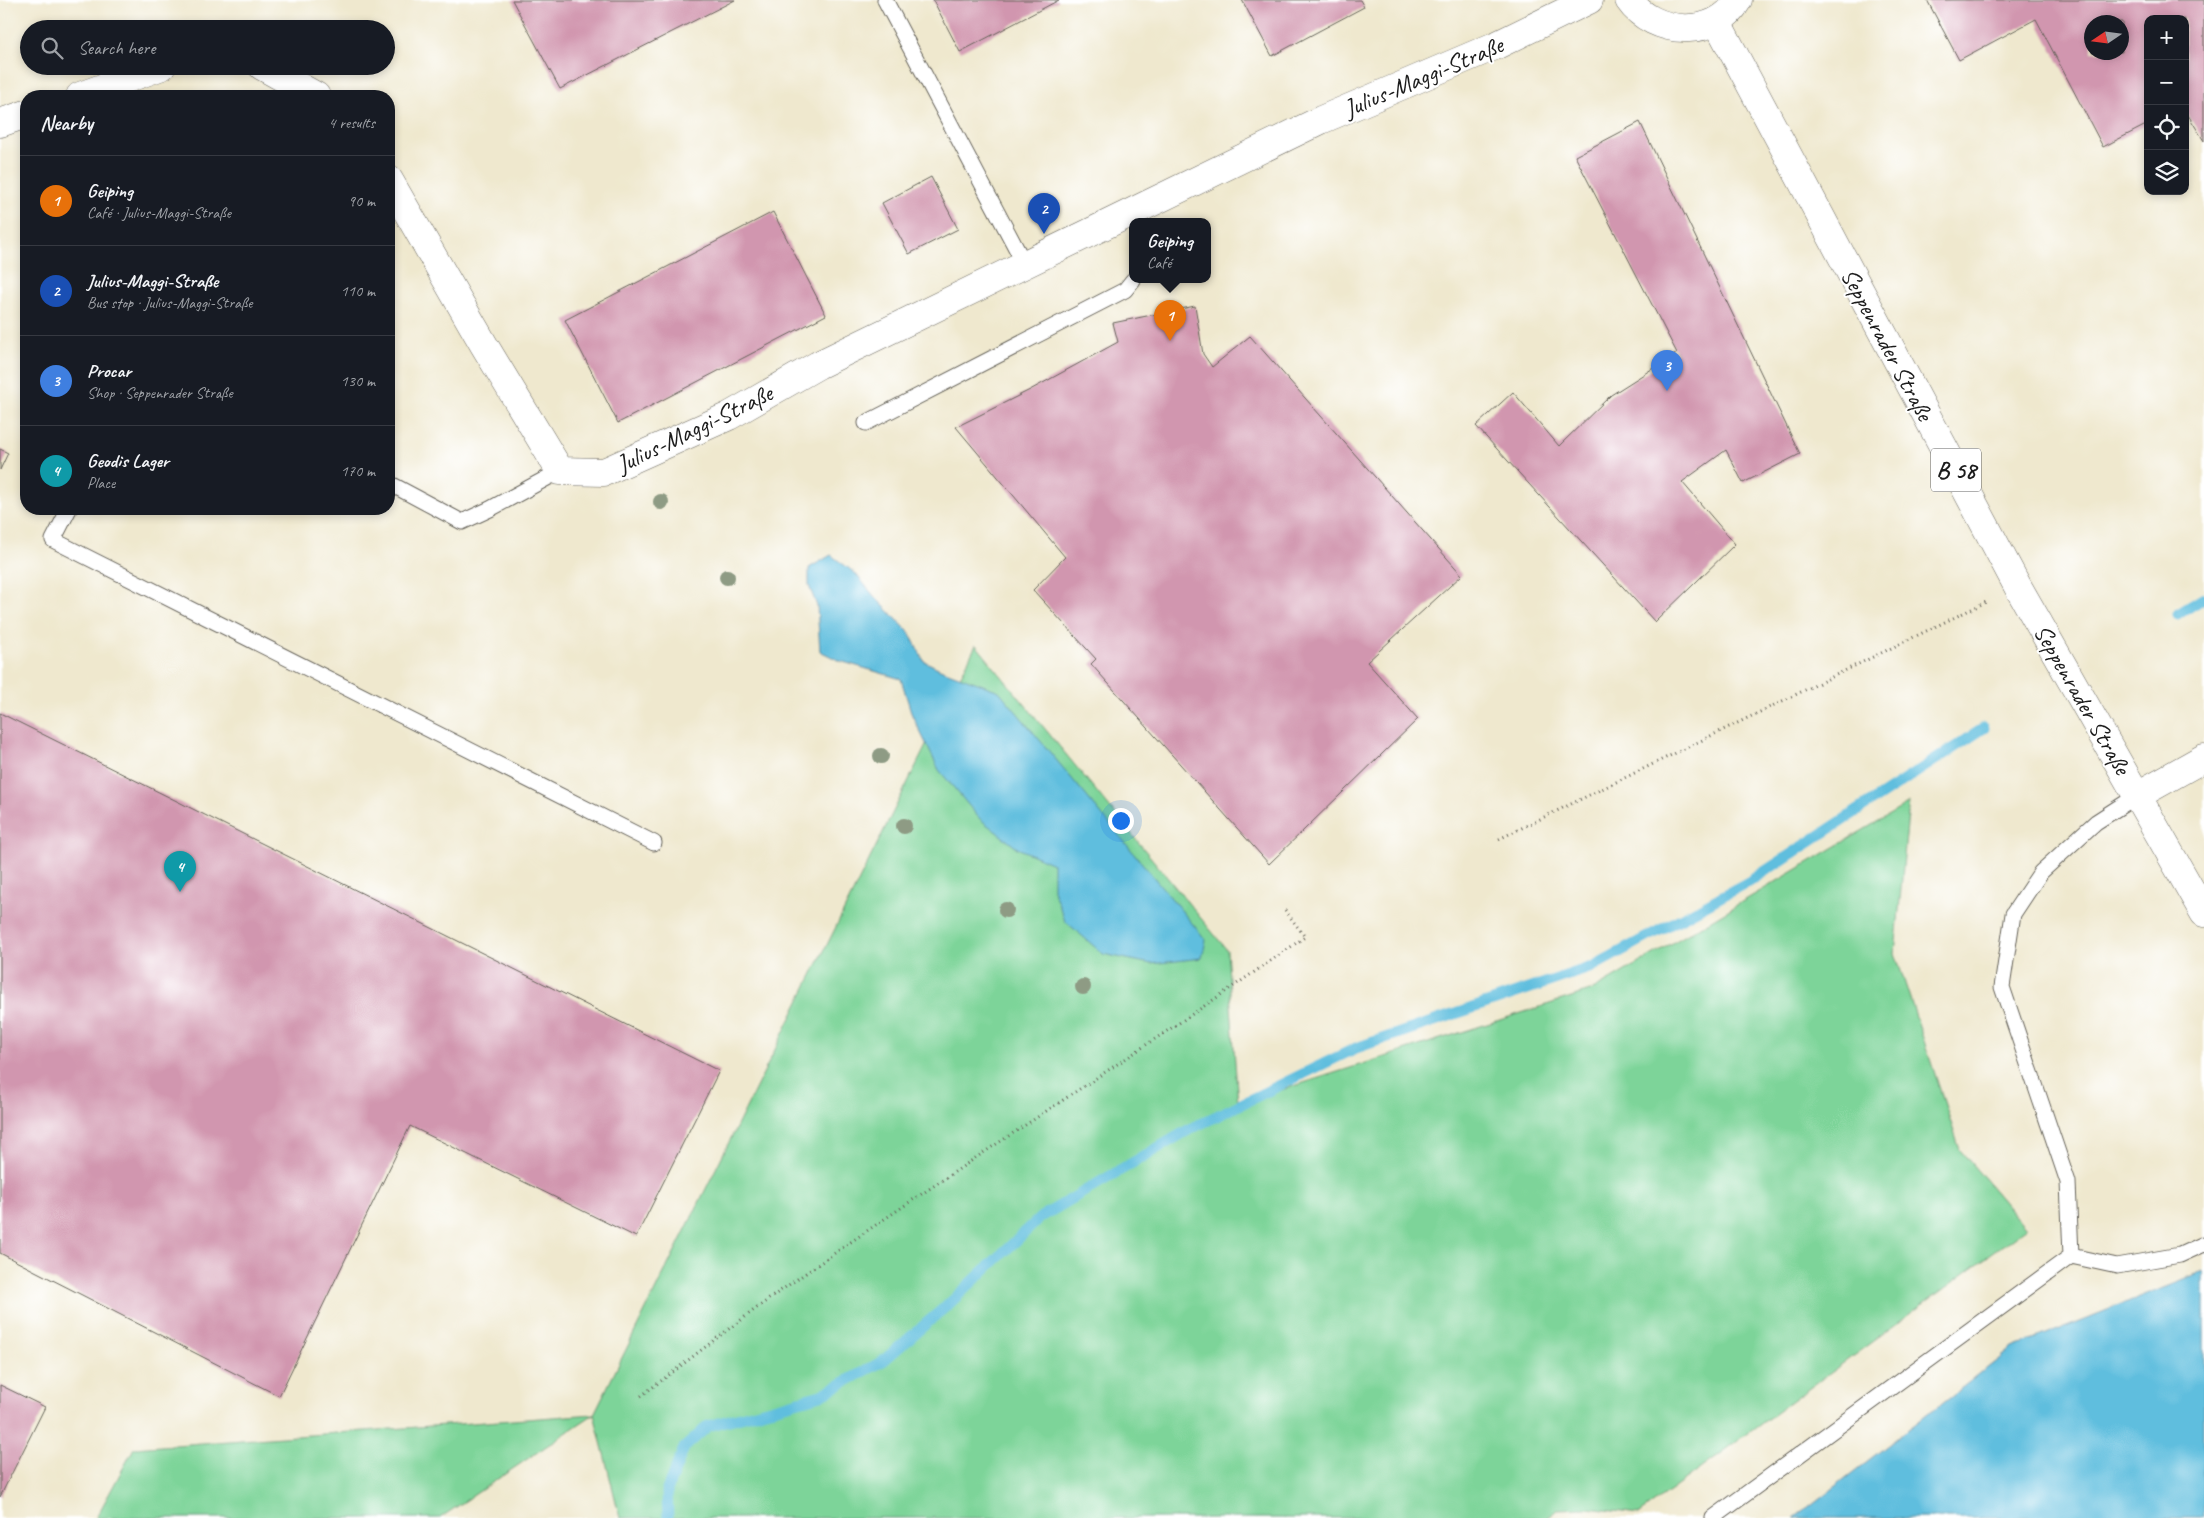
<!DOCTYPE html>
<meta charset="utf-8">
<style>
body{margin:0;font-family:Caveat,sans-serif;background:#20242c;color:#f1f3f6}
.controls{position:absolute;right:15px;top:15px;display:grid;overflow:hidden;border-radius:10px;box-shadow:0 2px 8px #0003}
.controls button{width:45px;height:45px;display:grid;place-items:center;padding:0;border:0;border-bottom:1px solid #363941;background:#171b24;color:#f1f3f6;font:25px sans-serif}
.compass{position:absolute;left:2084px;top:15px;width:45px;height:45px;border-radius:50%;background:#171b24;box-shadow:0 2px 8px #0003;rotate:257deg}
.you{position:absolute;left:1120px;top:820px;width:18px;height:18px;margin:-12px;border:4px solid #fff;border-radius:50%;background:#1a73e8;box-shadow:0 0 0 8px #1a73e833}
.badge{display:grid;place-items:center;width:32px;height:32px;border-radius:50%;background:#ea580c;color:#fff;font-size:16px;font-weight:700}
.pin{position:absolute;translate:-50% -41px;filter:drop-shadow(0 1px 2px #0008)}
.pin::after{content:'';position:absolute;top:26px;width:18px;height:15px;background:inherit;clip-path:polygon(0 0,100% 0,50% 100%)}
.popup{position:absolute;left:1129px;top:218px;width:82px;height:65px;box-sizing:border-box;display:grid;place-content:center;border-radius:10px;background:#171b24;filter:drop-shadow(0 1px 4px #0005);font-size:16px;white-space:nowrap;color:#9ea1a6}
.popup b{font-size:19px;color:#f1f3f6}
.popup::after{content:'';position:absolute;left:50%;top:100%;margin-left:-10px;border:10px solid transparent;border-top-color:#171b24}
.list{margin:0;padding:0;list-style:none}
h2{display:flex;justify-content:space-between;align-items:center;height:65px;margin:0;padding:0 20px;font-size:21px}
h2 small{font-size:16px;font-weight:400;color:#9ea1a6}
.list li{display:grid;grid-template-columns:32px 1fr auto;gap:15px;align-items:center;box-sizing:border-box;height:90px;padding:0 20px;border-top:1px solid #363941}
.list b{display:block;font-size:19px;white-space:nowrap}
.list p{margin:0;font-size:16px;white-space:nowrap;color:#9ea1a6}
.list em{font-size:16px;font-style:normal;color:#9ea1a6}
.icon{flex:none;width:28px;height:28px;fill:none;stroke:currentColor;stroke-width:2;stroke-linecap:round;stroke-linejoin:round}
.map{position:relative;flex:none;width:2204px;height:1518px;overflow:hidden}
.search{position:absolute;background:#171b24;box-shadow:0 2px 8px #0003;left:20px;top:20px;width:375px;height:55px;display:flex;align-items:center;gap:12px;box-sizing:border-box;padding:0 18px;border-radius:28px;color:#9ea1a6;font-size:19px}
.panel{position:absolute;background:#171b24;box-shadow:0 2px 8px #0003;left:20px;top:90px;width:375px;height:425px;border-radius:20px}
.map>svg:first-child{display:block}
.green{fill:#7dd499;stroke:#4c785a}
.water{fill:#5fbede;stroke:#3e6d7d}
.lines{fill:none;stroke-linecap:round;stroke-linejoin:round}
.stream{stroke:#5fbede;stroke-width:11}
.building{fill:#d196af;fill-rule:evenodd}
.service-casing{stroke:#66635a;stroke-width:17}
.minor-casing{stroke:#66635a;stroke-width:29}
.primary-casing{stroke:#66635a;stroke-width:29}
.path{stroke:#66635a;stroke-width:3;stroke-dasharray:1 4;stroke-linecap:butt}
.service{stroke:#fff;stroke-width:15}
.minor{stroke:#fff;stroke-width:28}
.primary{stroke:#fff;stroke-width:28}
.tree{fill:#8e9b84}
.labels{text-anchor:middle;stroke-width:4;stroke-linejoin:round;paint-order:stroke}
.shield{fill:#fff;stroke:#606060;stroke-width:1}
.shield-label{font-size:24px;font-weight:bold;fill:#1c1c1c}
.street-label{font-size:25px;fill:#1c1c1c;stroke:#fff}
</style>
<div class="map">
<svg width="2204" height="1518" viewBox="0 0 2204 1518">
<rect width="100%" height="100%" fill="#fff"/>
<filter id="ink" filterUnits="userSpaceOnUse"><feTurbulence type="fractalNoise" baseFrequency=".02" numOctaves="2"/><feDisplacementMap in="SourceGraphic" scale="10" xChannelSelector="R" yChannelSelector="G"/><feConvolveMatrix kernelMatrix="1 2 1 2 8 2 1 2 1" color-interpolation-filters="sRGB"/></filter>
<filter id="wash" filterUnits="userSpaceOnUse"><feTurbulence type="fractalNoise" baseFrequency=".0096" numOctaves="4" result="noise"/><feDisplacementMap in="SourceGraphic" scale="20" xChannelSelector="R" yChannelSelector="G"/><feGaussianBlur stdDeviation="1.12" result="paint"/><feColorMatrix in="noise" values="0 0 0 0 0 0 0 0 0 0 0 0 0 0 0 0 0 1.4 0 .05"/><feComposite in="paint" operator="in"/></filter>
<g filter="url(#wash)">
<rect width="100%" height="100%" fill="#efe8ce"/>
<!-- green -->
<path class="green" d="M976 645 1227 950 1238 1104 1593 990 1909 803 1895 953 1960 1150 2026 1228 1639 1514 1587 1508 1557 1509 1545 1518H620L594 1414 440 1518H96L134 1448 594 1414Z"/>
<!-- water -->
<path class="water" d="M831 555 855 573 874 596 909 632 924 661 940 669 999 691 1206 940 1202 958 1151 964 1103 954 1065 921 1053 890V864L1017 848 980 819 939 770 912 715 901 679 840 661 820 651 817 606 809 586V568Z
M2204 1271V1518H1794L2013 1348Z"/>
<g class="lines">
<!-- stream -->
<path class="stream" d="M2178 614 2204 598
M668 1518 667 1490 684 1448 708 1426 821 1395 883 1361 951 1302 1041 1217 1190 1129 1356 1048 1592 967 1750 881 1984 728"/>
</g>
<g id="blocks">
<!-- building -->
<path class="building" d="M512 0H735L560 89Z
M933 0H1059L960 52Z
M1242 0H1360L1364 7 1272 56Z
M1927 0H2204V141L2185 110V19H2148V124L2103 147 2036 19 1959 60ZM2092 22H2122V52H2092Z
M1640 122 1800 454 1743 483 1726 450 1682 482 1735 544 1655 622 1476 426 1513 392 1559 446 1611 395 1677 353 1575 156Z
M931 177 958 229 909 254 882 203Z
M773 212 826 315 618 423 565 320Z
M1195 306 1203 354 1212 367 1250 336 1462 575 1367 662 1418 719 1269 864 1091 664 1096 659 1033 590 1065 557 956 427 1030 390 1118 342 1113 323Z
M0 449 8 453 0 470Z
M0 713 719 1071 636 1237 410 1126 279 1396 0 1253Z
M0 1385 45 1407 0 1497Z"/>
</g>
</g>
<g filter="url(#ink)">
<use href="#blocks" fill-opacity="0" stroke="#66635a" stroke-width="1"/>
<g class="lines">
<!-- service casing -->
<g class="service-casing">
<path id="service" d="M885 0 1025 265
M866 423 1125 290 1133 280
M389 483 462 522 490 509 560 471
M69 509 53 540 654 843
M2071 1256 2068 1182 2002 987 2013 914 2041 872 2096 822 2138 795
M1713 1518 2071 1256 2117 1266 2180 1255 2204 1244"/>
</g>
<!-- minor casing -->
<g class="minor-casing">
<path id="minor" d="M262 66 316 96
M80 96 162 66
M0 123 26 114
M389 180 484 345 560 471 604 472 729 416 818 365 1321 120 1497 45 1589 0
M2138 795 2204 758"/>
</g>
<!-- primary casing -->
<g class="primary-casing">
<path id="primary" d="M1629 0C1653 35 1716 40 1738 0
M1717 22 2018 587 2204 913"/>
</g>
<!-- path -->
<path class="path" d="M1499 839 1988 601
M641 1396C688 1361 735 1323 783 1289 955 1168 1133 1057 1305 937L1285 910"/>
<!-- service -->
<use href="#service" class="service"/>
<!-- minor -->
<use href="#minor" class="minor"/>
<!-- primary -->
<use href="#primary" class="primary"/>
</g>
<!-- trees -->
<g class="tree">
<circle cx="661" cy="502" r="8"/>
<circle cx="727" cy="577" r="8"/>
<circle cx="881" cy="756" r="8"/>
<circle cx="904" cy="826" r="8"/>
<circle cx="1006" cy="910" r="8"/>
<circle cx="1083" cy="987" r="8"/>
</g>
</g>
<g class="labels">
<!-- shield labels -->
<rect class="shield" x="1931" y="448.5" width="50" height="43" rx="4"/>
<g class="shield-label">
<text x="1956" y="478">B 58</text>
</g>
<!-- street labels -->
<g class="street-label">
<text transform="translate(1423 76) rotate(-23)" y="9">Julius-Maggi-Straße</text>
<text transform="translate(1888 344) rotate(62)" y="9">Seppenrader Straße</text>
<text transform="translate(694 428) rotate(-26)" y="9">Julius-Maggi-Straße</text>
<text transform="translate(2083 699) rotate(60)" y="9">Seppenrader Straße</text>
</g>
</g>
</svg>
<div class="controls">
<button>+</button>
<button>−</button>
<button><svg class="icon" aria-label="locate" viewBox="0 0 24 24"><circle cx="12" cy="12" r="6"/><path d="M12 2v4M12 18v4M2 12h4M18 12h4"/></svg></button>
<button><svg class="icon" aria-label="layers" viewBox="0 0 24 24"><path d="M12 4l9 5-9 5-9-5zM3 14l9 5 9-5"/></svg></button>
</div>
<svg class="compass" viewBox="-18 -18 36 36"><path d="M0-13l5 13h-10z" fill="#e53935"/><path d="M0 13l5-13h-10z" fill="#9ea1a6"/></svg>
<div class="you"></div>
<div class="pin badge" style="left:1170px;top:341px;background:#e8710a">1</div>
<div class="popup"><b>Geiping</b>Café</div>
<div class="pin badge" style="left:1044px;top:234px;background:#1a4fb4">2</div>
<div class="pin badge" style="left:1667px;top:391px;background:#3f7fe0">3</div>
<div class="pin badge" style="left:180px;top:892px;background:#0f9aa8">4</div>
<div class="search"><svg class="icon" aria-label="search" viewBox="0 0 24 24"><circle cx="10" cy="10" r="6"/><path d="M15 15l6 6"/></svg>Search here</div>
<section class="panel">
<h2>Nearby<small>4 results</small></h2>
<ul class="list">
<li><span class="badge" style="background:#e8710a">1</span><div><b>Geiping</b><p>Café · Julius-Maggi-Straße</p></div><em>90 m</em></li>
<li><span class="badge" style="background:#1a4fb4">2</span><div><b>Julius-Maggi-Straße</b><p>Bus stop · Julius-Maggi-Straße</p></div><em>110 m</em></li>
<li><span class="badge" style="background:#3f7fe0">3</span><div><b>Procar</b><p>Shop · Seppenrader Straße</p></div><em>130 m</em></li>
<li><span class="badge" style="background:#0f9aa8">4</span><div><b>Geodis Lager</b><p>Place</p></div><em>170 m</em></li>
</ul>
</section>
</div>
